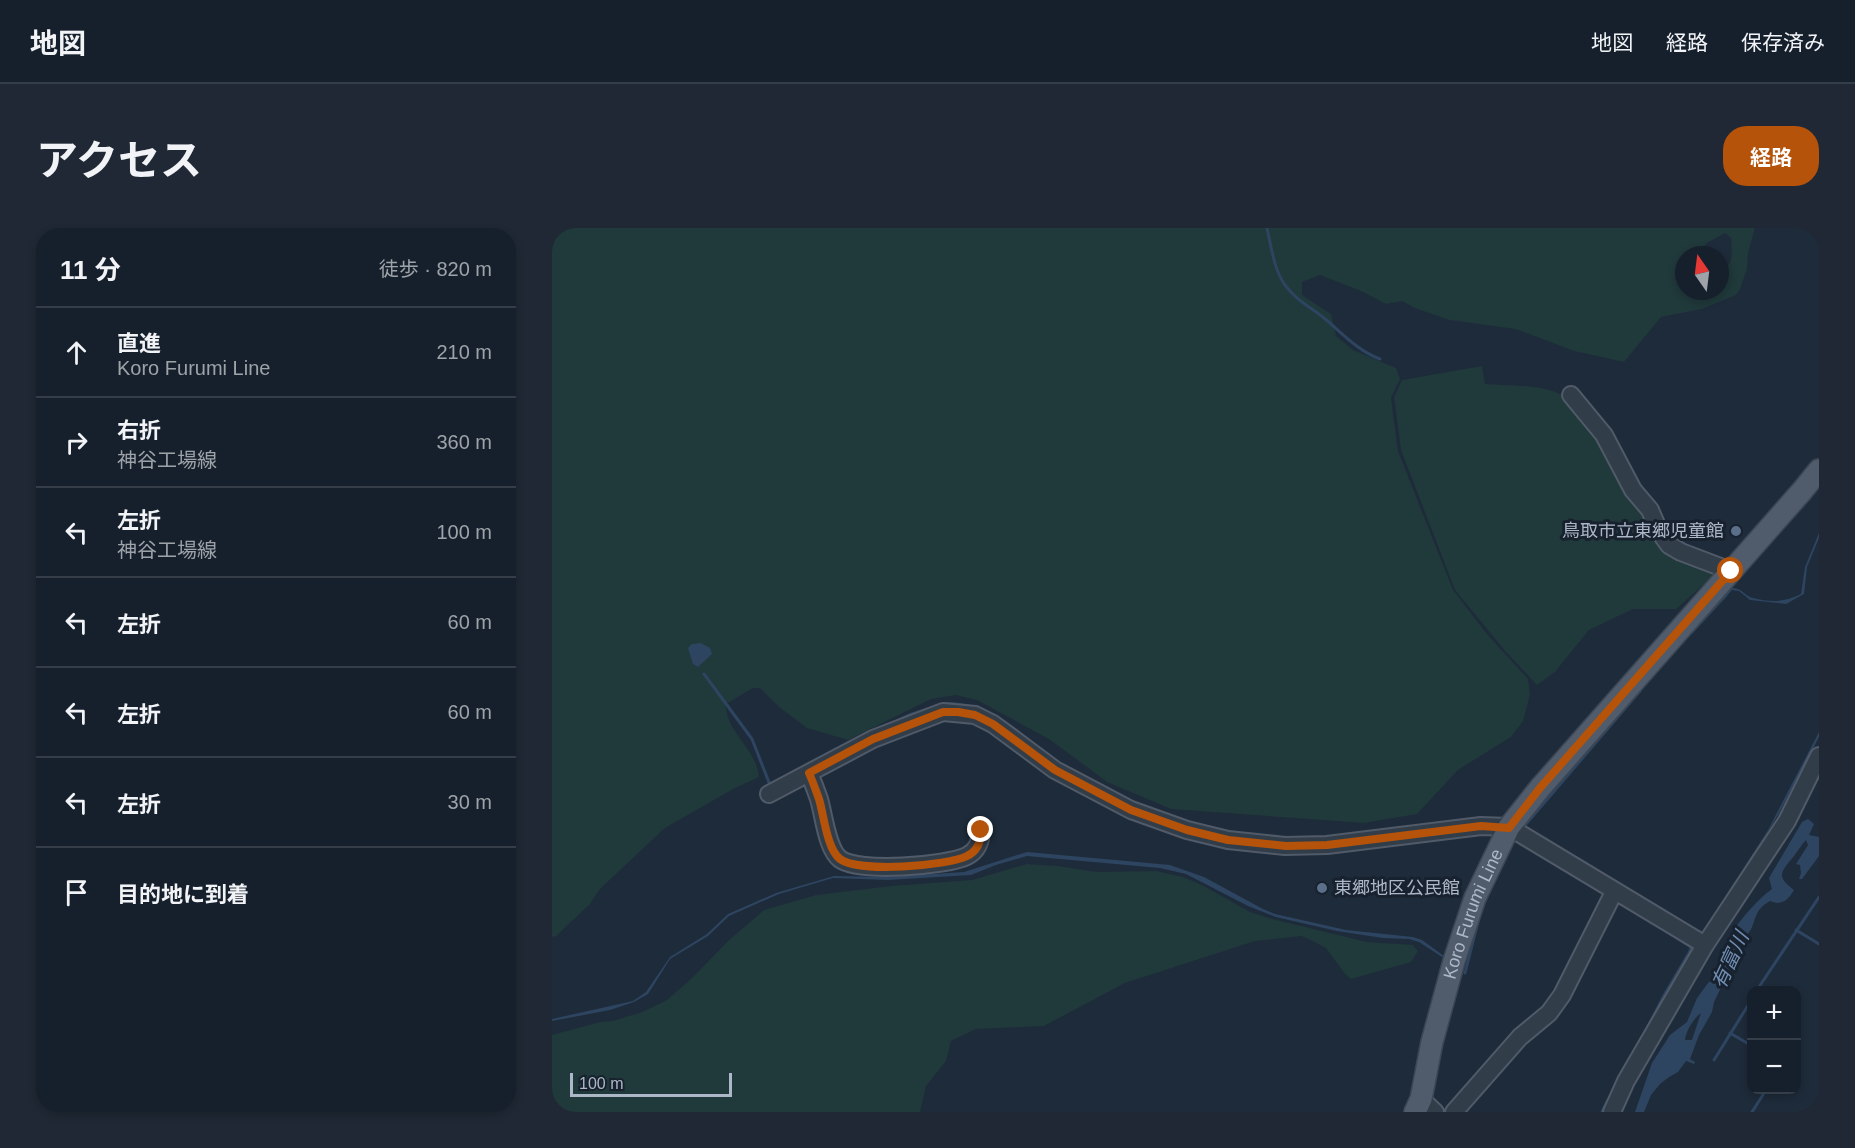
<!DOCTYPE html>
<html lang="ja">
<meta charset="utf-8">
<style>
body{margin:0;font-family:Arial,"Noto Sans JP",sans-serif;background:#1f2834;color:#f1f3f6}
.controls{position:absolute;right:18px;bottom:18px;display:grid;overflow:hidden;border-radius:12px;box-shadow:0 3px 9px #0003}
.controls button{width:54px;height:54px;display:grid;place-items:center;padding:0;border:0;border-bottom:2px solid #353e48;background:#16202c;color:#f1f3f6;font:30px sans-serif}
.compass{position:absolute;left:1123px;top:18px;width:54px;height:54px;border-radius:50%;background:#16202c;box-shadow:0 3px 9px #0003;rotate:346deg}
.scale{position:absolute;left:18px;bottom:15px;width:162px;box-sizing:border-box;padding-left:6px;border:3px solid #acb7c7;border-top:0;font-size:16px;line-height:21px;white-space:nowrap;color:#acb7c7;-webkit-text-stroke:4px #18222f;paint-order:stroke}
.stop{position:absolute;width:18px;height:18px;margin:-14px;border:4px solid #b45309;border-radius:50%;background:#fff}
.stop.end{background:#b45309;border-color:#fff;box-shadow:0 2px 6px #0008}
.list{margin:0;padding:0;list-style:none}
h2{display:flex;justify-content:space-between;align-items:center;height:78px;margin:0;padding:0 24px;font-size:26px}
h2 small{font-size:20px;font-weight:400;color:#9ea3a9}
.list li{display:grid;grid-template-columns:39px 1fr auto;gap:18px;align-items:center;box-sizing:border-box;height:90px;padding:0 24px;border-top:2px solid #353e48}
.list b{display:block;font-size:22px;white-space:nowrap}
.list p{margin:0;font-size:20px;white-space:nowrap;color:#9ea3a9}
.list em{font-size:20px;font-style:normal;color:#9ea3a9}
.icon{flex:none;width:33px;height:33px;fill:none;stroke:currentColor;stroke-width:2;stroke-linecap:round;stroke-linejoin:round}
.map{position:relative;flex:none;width:1267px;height:884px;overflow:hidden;border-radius:24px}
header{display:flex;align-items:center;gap:36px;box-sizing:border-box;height:84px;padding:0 30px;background:#16202c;border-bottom:2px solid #353e48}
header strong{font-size:28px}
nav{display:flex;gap:33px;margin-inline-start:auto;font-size:21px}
.intro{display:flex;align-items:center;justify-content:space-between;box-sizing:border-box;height:144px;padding:0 36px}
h1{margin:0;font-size:42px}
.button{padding:15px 27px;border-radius:24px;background:#b45309;color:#fff;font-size:21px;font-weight:700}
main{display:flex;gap:36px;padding:0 36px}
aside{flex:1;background:#16202c;border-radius:24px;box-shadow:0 3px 9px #0003}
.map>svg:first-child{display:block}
.green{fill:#20393b;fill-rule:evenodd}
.water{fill:#2e4561;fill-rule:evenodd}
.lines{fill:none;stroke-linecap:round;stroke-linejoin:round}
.stream{stroke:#2e4561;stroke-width:3}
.minor-casing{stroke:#505a68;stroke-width:20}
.major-casing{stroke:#3c4654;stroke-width:24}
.minor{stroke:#323d4a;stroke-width:16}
.major{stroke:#505c6b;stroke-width:21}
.route{stroke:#b45309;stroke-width:8}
.service-dot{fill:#5c6f8a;stroke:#18222f;stroke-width:2}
.labels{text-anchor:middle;stroke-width:6;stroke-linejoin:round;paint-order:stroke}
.poi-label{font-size:18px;fill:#acb7c7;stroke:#18222f;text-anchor:end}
.street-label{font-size:18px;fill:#acb7c7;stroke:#18222f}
.water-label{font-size:20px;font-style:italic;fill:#718eb2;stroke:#18222f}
</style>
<header>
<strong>地図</strong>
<nav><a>地図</a><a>経路</a><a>保存済み</a></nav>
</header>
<div class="intro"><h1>アクセス</h1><a class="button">経路</a></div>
<main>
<aside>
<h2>11 分<small>徒歩 · 820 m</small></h2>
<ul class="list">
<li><svg class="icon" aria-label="ahead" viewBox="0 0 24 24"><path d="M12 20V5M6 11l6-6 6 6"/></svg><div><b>直進</b><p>Koro Furumi Line</p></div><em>210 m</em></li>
<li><svg class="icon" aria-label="right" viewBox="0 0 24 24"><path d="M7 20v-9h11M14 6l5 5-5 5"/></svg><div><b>右折</b><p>神谷工場線</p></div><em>360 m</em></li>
<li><svg class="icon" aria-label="left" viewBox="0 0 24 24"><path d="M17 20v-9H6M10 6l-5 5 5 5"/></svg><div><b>左折</b><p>神谷工場線</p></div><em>100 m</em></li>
<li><svg class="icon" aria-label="left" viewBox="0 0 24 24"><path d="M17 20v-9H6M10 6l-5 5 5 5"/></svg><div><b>左折</b></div><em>60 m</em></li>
<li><svg class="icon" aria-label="left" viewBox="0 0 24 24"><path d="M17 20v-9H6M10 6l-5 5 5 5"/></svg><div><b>左折</b></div><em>60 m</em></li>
<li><svg class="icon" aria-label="left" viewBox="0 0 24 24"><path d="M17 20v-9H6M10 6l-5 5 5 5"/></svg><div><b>左折</b></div><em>30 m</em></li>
<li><svg class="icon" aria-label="arrive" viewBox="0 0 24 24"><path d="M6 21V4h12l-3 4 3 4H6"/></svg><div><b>目的地に到着</b></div></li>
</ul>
</aside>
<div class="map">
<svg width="1267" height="884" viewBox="0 0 1267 884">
<rect width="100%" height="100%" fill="#1e2b3a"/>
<!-- green -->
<path class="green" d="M0 0H1203L1196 25 1195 41 1188 61 1184 67 1150 81 1109 89 1072 134 1022 123 964 101 897 92 863 80 850 73 834 76 809 63 768 47 750 54V67L779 86 784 108 801 122 844 140 848 151 839 170 846 223 901 362 935 406 976 451 978 467 971 493 959 509 906 542 865 586 812 595 619 581 555 554 497 511 425 472 404 467 379 471 296 512 255 500 227 479 208 460H201L174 476C174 505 204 519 207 549L183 560 113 600 48 661 37 677 4 708 0 709ZM1173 5 1179 10C1180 24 1182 37 1168 45V63H1132V27H1145L1155 15Z
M930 138 933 156C957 158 988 156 1010 167 1018 171 1025 179 1033 185L1106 310 1167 343 1124 381H1081L1037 402 1003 444 985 457 953 423 903 362 849 222 842 169 850 152Z
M475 636 506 638 545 644 604 643 631 649 650 657 698 684 720 691 815 714 861 717 866 723 859 734 799 751 793 746 774 720 750 708 703 713 573 755 492 798 424 801 399 813 394 833 374 858 368 884H0V807L48 794 61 793 90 784 115 772 140 750 177 712 212 682 264 667 339 658 420 652Z"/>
<!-- water -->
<path class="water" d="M1267 305V310L1255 339 1252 366 1234 376 1198 372 1187 363 1180 362 1172 371 1170 370 1179 360C1191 360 1191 367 1201 370 1220 375 1232 374 1249 366L1253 339Z
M149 415 158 420 160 426 146 439 141 436 136 420 140 416Z
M393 474C433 474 455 492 484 517L483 519 425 480 414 477H393L306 511 311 507 358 485Z
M1267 504V509L1226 587 1152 706 1150 705 1216 602Z
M1256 591 1262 596 1257 607 1267 609V628L1250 651H1247L1249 645 1248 637 1244 636 1256 617 1254 612C1249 617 1246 623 1242 628 1228 645 1224 648 1242 662 1236 672 1230 678 1218 673 1199 683 1206 696 1194 708L1162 774 1160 784 1147 807 1138 831 1143 834 1142 836 1134 833 1126 844 1117 849 1108 856 1099 867 1092 884H1083L1100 835 1118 807 1135 794 1145 770 1156 755 1165 748 1169 740C1161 719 1203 673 1220 661L1217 650 1250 594ZM1149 785 1140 812H1133C1134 803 1141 791 1149 785Z
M475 624 618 637 652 649 711 681 723 686 794 702 861 709 870 712 892 728 890 729 867 714 857 711 831 710 785 703 724 689 696 678 634 646 608 640 475 628 444 637 419 647 336 652 281 650 227 666 177 688 156 708 118 731 96 766 82 774 58 782 0 793V791L81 773 94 764 118 729 155 706 176 686 224 665 282 648 335 649 412 644Z
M1137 722 1140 725 1056 884H1051L1110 768Z"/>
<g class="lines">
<!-- stream -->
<path class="stream" d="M715 0C719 18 722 42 733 57 744 72 758 79 772 90 790 105 806 123 828 131
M1140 404 1174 367
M152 446 200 511 218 557
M974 596 1088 463
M1105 697 1139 719 1137 728
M1244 702 1267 716
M913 745 926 694
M1205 762 1267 669
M1178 805 1200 818
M1162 832 1200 771
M1050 884 1056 872
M1200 884 1214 862"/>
<!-- minor casing -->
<g class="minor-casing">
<path id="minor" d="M1019 167 1052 207 1081 262 1098 282 1107 303 1117 317 1129 324 1179 343
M257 545C261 554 264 563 267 571 272 588 275 621 288 631 306 645 395 638 415 628 425 623 429 613 429 602
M217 566 321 511 391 484 423 487 441 496 503 542 579 582 635 602 676 612 733 618 775 617 929 598 957 599 1153 717 1235 593 1267 528
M869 871 883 884
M902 884 968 809 997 785 1010 767 1062 664
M1060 884 1074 853 1153 717"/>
</g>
<!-- major casing -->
<g class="major-casing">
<g id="major">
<path id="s1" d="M863 884 869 871 880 814 902 733 923 670 957 599 988 560 1250 263 1267 242"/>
</g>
</g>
<!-- minor -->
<use href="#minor" class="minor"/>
<!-- major -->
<use href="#major" class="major"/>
</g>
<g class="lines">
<!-- route -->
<path class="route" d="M429 602C429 613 426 623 415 628 395 638 306 645 288 631 275 621 272 588 267 571 264 563 261 554 257 545L321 511 391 484H406L423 487 441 496 503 542 579 582 635 602 676 612 734 618 775 617 929 598 957 600 988 560 1179 343"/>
</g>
<!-- markers -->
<g class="service-dot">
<circle cx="1184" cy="303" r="6"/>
<circle cx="770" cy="660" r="6"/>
</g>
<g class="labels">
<!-- poi labels -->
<g class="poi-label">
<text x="1172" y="309">鳥取市立東郷児童館</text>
<text x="782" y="666" text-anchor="start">東郷地区公民館</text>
</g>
<!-- street labels -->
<g class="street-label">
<text dy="6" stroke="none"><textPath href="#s1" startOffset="207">Koro Furumi Line</textPath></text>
</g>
<!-- water labels -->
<g class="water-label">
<text transform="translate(1178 732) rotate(-65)" y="7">有富川</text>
</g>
</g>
</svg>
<div class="controls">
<button>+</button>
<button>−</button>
</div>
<svg class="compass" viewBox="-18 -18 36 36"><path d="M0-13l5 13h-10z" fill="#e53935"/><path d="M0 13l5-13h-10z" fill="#9ea3a9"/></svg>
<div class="scale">100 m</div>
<div class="stop" style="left:1179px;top:343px"></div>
<div class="stop end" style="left:429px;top:602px"></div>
</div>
</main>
